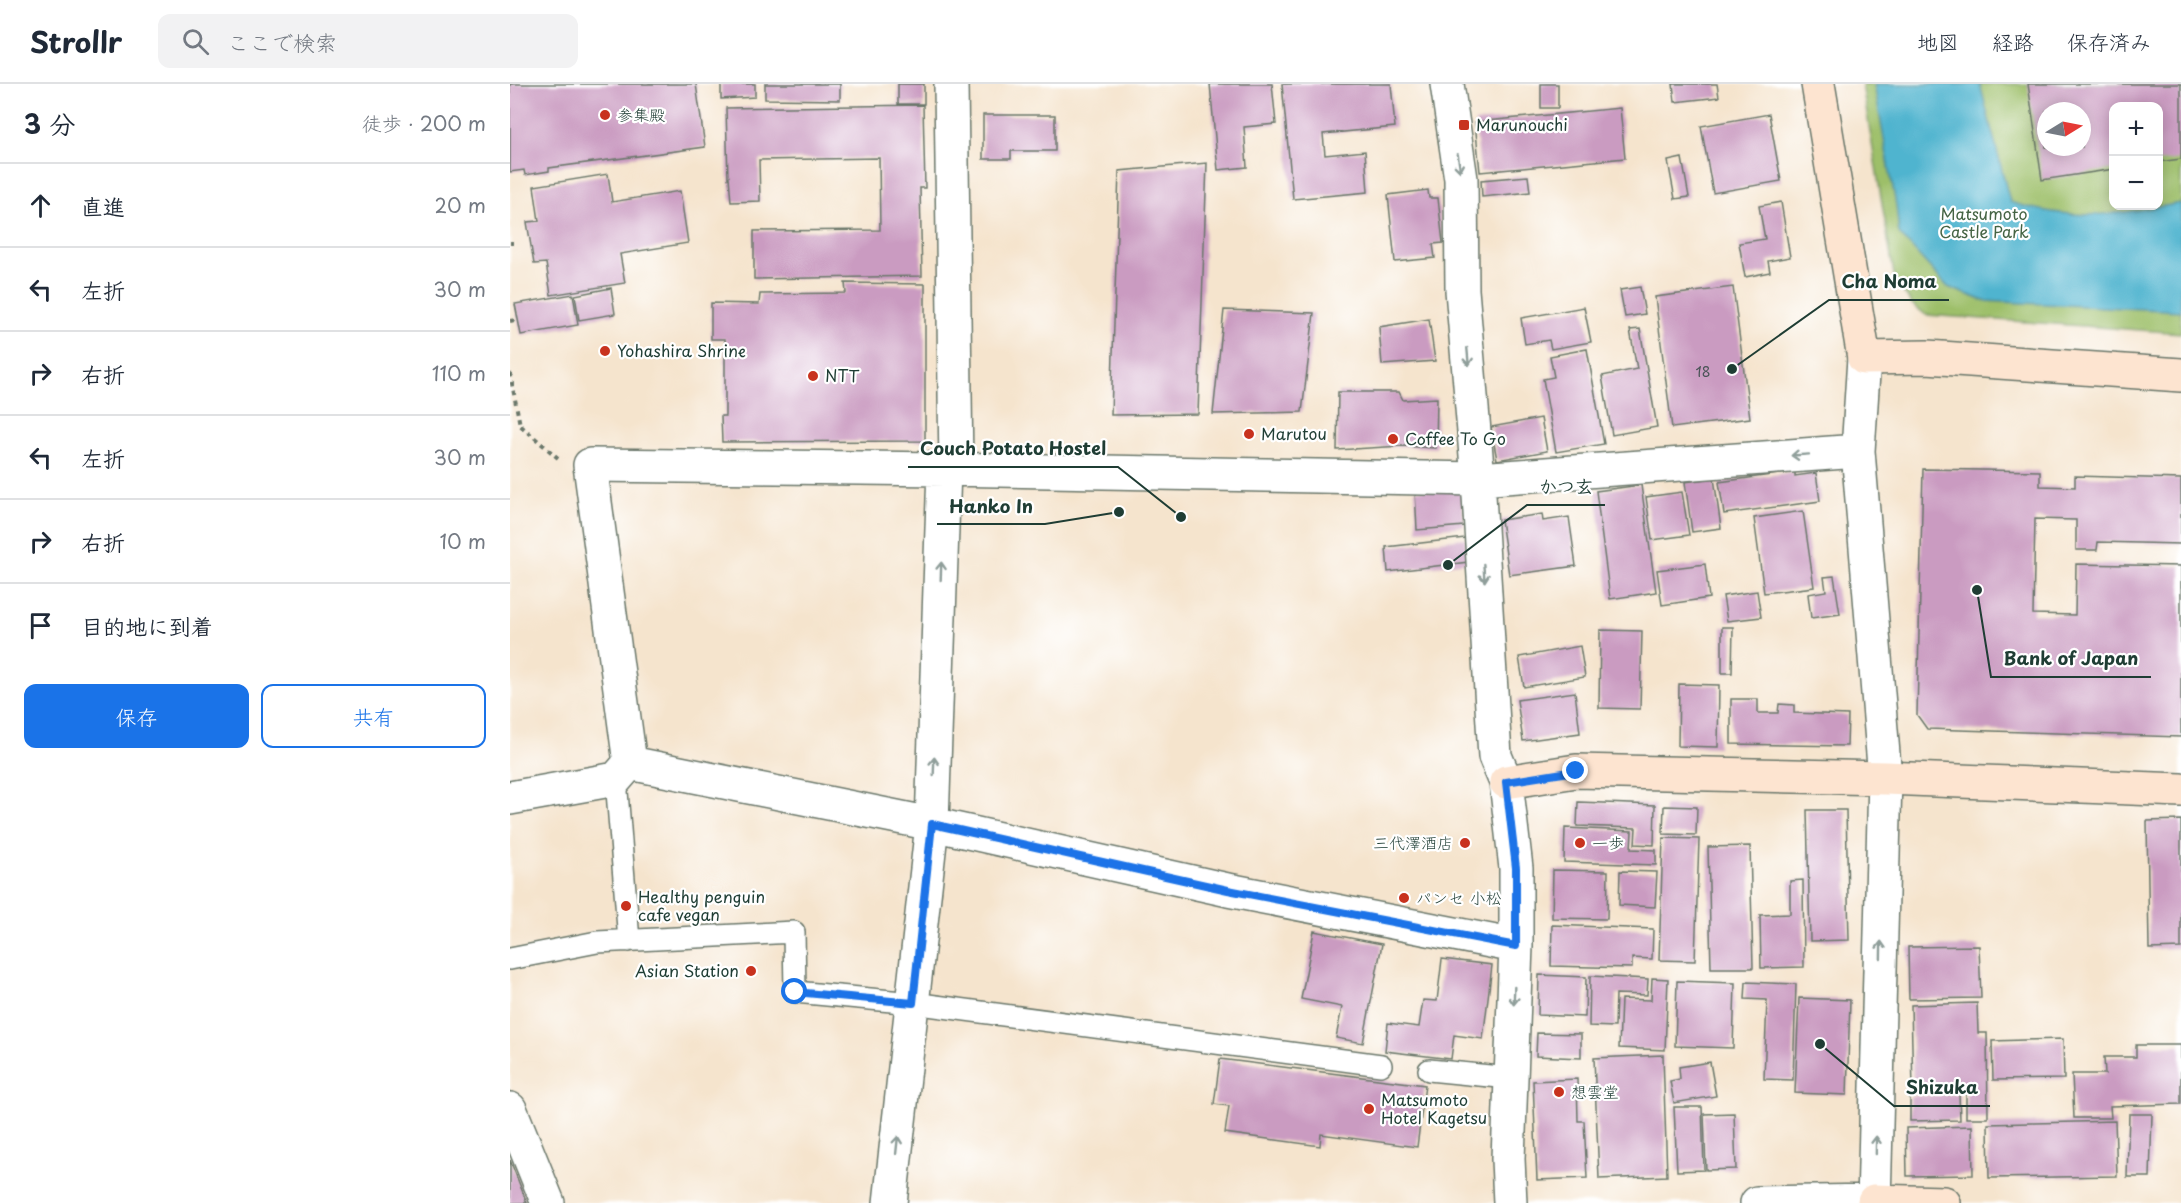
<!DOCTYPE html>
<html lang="ja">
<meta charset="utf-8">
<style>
body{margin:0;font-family:"Playpen Sans","Klee One",sans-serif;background:#f2f2f3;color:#1f2937}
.controls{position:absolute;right:18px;top:18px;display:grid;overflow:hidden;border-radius:12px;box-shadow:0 3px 15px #0003}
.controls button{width:54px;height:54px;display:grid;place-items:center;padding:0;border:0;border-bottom:2px solid #e0e1e3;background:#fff;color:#1f2937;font:30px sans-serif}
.compass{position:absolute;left:1527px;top:18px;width:54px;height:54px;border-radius:50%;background:#fff;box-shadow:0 3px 15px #0003;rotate:80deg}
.stop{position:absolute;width:18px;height:18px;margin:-14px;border:4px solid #1a73e8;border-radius:50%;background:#fff}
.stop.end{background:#1a73e8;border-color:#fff;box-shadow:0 2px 6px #0008}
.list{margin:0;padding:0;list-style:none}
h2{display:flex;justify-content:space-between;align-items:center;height:78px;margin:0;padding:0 24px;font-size:26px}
h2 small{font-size:20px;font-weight:400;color:#747a83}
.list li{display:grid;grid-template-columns:39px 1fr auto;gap:18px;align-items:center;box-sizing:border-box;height:84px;padding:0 24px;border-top:2px solid #e0e1e3}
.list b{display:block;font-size:22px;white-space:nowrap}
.list em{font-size:20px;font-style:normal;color:#747a83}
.actions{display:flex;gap:12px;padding:18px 24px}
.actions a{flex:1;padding:14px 0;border:2px solid #1a73e8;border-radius:12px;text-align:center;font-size:21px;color:#1a73e8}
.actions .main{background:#1a73e8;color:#fff}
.icon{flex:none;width:33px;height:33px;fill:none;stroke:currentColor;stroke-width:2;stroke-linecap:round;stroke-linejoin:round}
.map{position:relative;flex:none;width:1671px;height:1119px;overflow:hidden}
header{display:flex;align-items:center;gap:36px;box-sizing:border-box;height:84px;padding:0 30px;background:#fff;border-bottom:2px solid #e0e1e3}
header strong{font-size:28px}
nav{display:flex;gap:33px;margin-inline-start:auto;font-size:21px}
.search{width:420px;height:54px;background:#f2f2f3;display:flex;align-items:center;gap:15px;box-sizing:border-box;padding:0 21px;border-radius:12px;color:#747a83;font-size:22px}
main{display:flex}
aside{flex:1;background:#fff}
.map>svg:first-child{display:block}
.green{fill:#9dbf69;stroke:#5e7e4e;stroke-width:1.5;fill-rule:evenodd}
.water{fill:#50b4cf;stroke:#387882;stroke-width:1.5}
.building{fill:#ca9bc1;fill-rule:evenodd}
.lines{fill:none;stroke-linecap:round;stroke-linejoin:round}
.lane-casing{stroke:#6a776a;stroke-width:24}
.street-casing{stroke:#6a776a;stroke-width:36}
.secondary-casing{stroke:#6a776a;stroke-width:36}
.path{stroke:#6a776a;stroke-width:4;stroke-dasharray:4.5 4.5;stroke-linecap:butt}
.lane{stroke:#fff;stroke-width:21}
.street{stroke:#fff;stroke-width:33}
.secondary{stroke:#fde4d0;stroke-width:33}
.oneway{stroke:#8f9e9a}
.route{stroke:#1a73e8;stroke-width:8}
.poi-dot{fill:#c8321e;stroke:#fff;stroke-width:2}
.labels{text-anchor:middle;stroke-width:4.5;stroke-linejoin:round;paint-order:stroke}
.number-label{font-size:14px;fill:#4a5457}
.poi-label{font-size:16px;fill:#1f3d34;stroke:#fff;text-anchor:start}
.park-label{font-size:16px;fill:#456444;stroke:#fff}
.leader{fill:none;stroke:#1f3d34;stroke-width:2}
.callout-dot{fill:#1f3d34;stroke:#fff;stroke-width:2}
.callout-label{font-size:18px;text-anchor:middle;font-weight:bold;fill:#1f3d34;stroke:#fff;stroke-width:4.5;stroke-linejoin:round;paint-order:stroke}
</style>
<header>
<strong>Strollr</strong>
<div class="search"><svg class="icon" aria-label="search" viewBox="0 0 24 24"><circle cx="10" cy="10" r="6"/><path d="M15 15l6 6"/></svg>ここで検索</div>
<nav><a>地図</a><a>経路</a><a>保存済み</a></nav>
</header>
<main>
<aside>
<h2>3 分<small>徒歩 · 200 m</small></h2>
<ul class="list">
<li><svg class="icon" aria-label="ahead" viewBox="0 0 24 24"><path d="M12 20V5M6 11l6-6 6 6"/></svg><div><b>直進</b></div><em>20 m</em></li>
<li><svg class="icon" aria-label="left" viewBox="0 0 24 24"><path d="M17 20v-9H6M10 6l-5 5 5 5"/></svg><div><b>左折</b></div><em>30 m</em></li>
<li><svg class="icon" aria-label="right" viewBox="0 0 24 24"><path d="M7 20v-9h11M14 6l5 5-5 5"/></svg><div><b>右折</b></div><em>110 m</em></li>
<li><svg class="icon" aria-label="left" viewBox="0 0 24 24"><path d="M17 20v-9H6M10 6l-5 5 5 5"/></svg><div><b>左折</b></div><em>30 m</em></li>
<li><svg class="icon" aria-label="right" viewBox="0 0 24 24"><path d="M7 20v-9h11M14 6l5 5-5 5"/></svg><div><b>右折</b></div><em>10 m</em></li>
<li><svg class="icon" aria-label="arrive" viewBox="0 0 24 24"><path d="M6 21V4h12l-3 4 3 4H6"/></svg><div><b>目的地に到着</b></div></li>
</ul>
<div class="actions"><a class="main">保存</a><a>共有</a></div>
</aside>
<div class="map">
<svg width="1671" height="1119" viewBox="0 0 1671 1119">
<rect width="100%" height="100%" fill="#fff"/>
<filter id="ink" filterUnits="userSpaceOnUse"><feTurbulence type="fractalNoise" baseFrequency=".0167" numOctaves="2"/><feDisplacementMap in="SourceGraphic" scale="12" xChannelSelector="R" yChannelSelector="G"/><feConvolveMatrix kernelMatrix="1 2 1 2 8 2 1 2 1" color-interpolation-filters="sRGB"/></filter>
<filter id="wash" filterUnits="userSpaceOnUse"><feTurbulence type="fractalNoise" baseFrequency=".008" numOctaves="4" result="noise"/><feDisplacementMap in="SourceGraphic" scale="24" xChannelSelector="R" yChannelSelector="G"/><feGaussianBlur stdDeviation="1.35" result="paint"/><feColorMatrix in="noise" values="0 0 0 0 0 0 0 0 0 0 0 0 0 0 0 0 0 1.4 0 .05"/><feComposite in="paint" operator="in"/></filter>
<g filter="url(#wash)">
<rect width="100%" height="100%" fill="#f5e4cd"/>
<!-- green -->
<path class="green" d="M1352 0H1671V249L1416 231 1402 220 1385 197ZM1604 22H1648V122H1604ZM1536 27H1572V63H1536Z"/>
<!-- water -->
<path class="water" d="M1364 0H1470L1500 118C1565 139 1606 130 1671 119V227L1474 217 1438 203 1389 150 1386 121Z"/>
<g id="blocks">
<!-- building -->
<path class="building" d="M0 0H186L195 63 39 84V87L15 91 14 86 0 88Z
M211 0H245V13L211 15Z
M255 0H330V16L255 15Z
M388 0H414V20H388Z
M700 0H762L766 40 734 43 737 83 708 86Z
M772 0H881L885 43 813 50 815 71 855 67 858 108 783 115Z
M1031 0H1048V24H1031Z
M1163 0H1207L1209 13 1165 18Z
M1518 0H1671V75L1648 78V22H1604V85L1532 96ZM1536 27H1572V63H1536Z
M413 21 415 104H410L412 192 244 195V147L370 146 369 74 249 76 250 117 221 118 219 93 218 94 216 24Z
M1110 24 1115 74 970 88 965 38Z
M1259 30 1271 97 1203 109 1191 42Z
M473 31H545V67H501V75H473Z
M1172 74 1179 113 1165 115 1158 77Z
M697 79 688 330 601 331 609 87Z
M98 90 102 118 170 107 178 159 110 170 115 199 41 211 36 179 24 180 17 138 29 137 24 102Z
M1018 92 1020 108 972 113 971 96Z
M918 106 919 114H928L933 159 923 160 925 174 885 178 878 111Z
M1271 118 1280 173 1258 177 1260 188 1235 193 1229 159 1255 155 1249 122Z
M335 199 415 200V357L212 358 211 332H215V255H201V219L249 220 250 210 336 209Z
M1130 203 1135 230 1115 233 1110 206Z
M1223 203 1240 334 1162 344 1145 213Z
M101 204 105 230 69 236 65 211Z
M63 210 68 241 11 251 5 220Z
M1074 223 1081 258 1041 265 1039 256 1015 260 1011 234Z
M714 226 804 229 792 328 703 330Z
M919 235 925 277 872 281 869 243Z
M1130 245 1147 343 1102 351 1092 292 1127 285 1120 246Z
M1077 265 1094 360 1046 368 1033 295 1044 293 1040 272Z
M828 308H889L893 316 927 314 926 364 892 362 827 366Z
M1031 334 1037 367 987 376 981 343Z
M1413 385 1530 387V402L1565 403V392L1671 395V460L1588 458 1587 466H1566V436L1525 435 1523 530 1565 531 1566 480 1671 482V653L1417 645 1407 631Z
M1285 388V392L1306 389 1310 417 1214 430 1209 398Z
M1204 394 1211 444 1182 448 1175 398Z
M1131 401 1146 508 1100 515 1086 407Z
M952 404 954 442 907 446 905 406Z
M1172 408 1179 451 1142 456 1136 413Z
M1293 427 1304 503 1254 509 1244 434Z
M1032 430 1033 437 1059 433 1066 482 999 491 991 436Z
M955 454 958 478 878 488 876 463Z
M1195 480 1199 514 1152 521 1147 486Z
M1324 492 1330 530 1301 534 1298 510 1316 507 1314 493Z
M1247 507 1251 533 1217 537 1213 512Z
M1212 543H1223L1222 589H1212Z
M1090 546 1132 547 1130 625 1089 624Z
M1070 562 1075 593 1014 603 1009 573Z
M1169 600 1209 601 1208 663 1168 662Z
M1065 608 1070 649 1013 657 1007 616Z
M1221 615H1248V629H1268L1269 620 1284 621V629L1338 631 1337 662 1221 660Z
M1068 718 1145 721 1144 761 1125 760 1126 744 1067 742Z
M1154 722 1187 723 1186 751 1153 750Z
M1297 726H1336L1339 856 1300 857Z
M1671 736V864L1639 865 1637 737Z
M1055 744 1122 747 1121 765 1146 766V781L1054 778Z
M1153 754 1189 755 1185 877 1149 876Z
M1240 762 1243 884H1201L1198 763Z
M1043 786 1098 787 1097 835 1042 834Z
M1110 787 1147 788 1145 823 1109 821Z
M1293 796 1294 883 1251 884 1250 831 1280 830V797Z
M1042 841 1143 845 1142 875 1122 874V884L1041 882Z
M804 847 872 860 853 959 826 954 832 923 791 915Z
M1469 862 1471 914 1399 915 1398 863Z
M932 875 982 881 973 955 944 951 941 975 875 967 878 939 909 943 913 916 927 917Z
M1029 891 1076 893 1075 933 1028 931Z
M1080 892 1138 895 1137 911 1106 910 1105 943 1079 942Z
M1142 894 1158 895 1155 966 1109 964 1111 915 1141 916Z
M1167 897 1225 899 1223 964 1165 962Z
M1236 898 1286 900 1283 996 1254 995 1257 916 1235 915Z
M1289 914 1340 916 1337 1011 1285 1009Z
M1467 919 1468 949H1477L1478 1034H1456V1005L1403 1006 1401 921Z
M1027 949 1071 950V974L1026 972Z
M1553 955 1554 995 1483 996 1482 957Z
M1626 961H1671V1020L1600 1022 1601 1034H1564L1562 990H1595L1594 973H1626Z
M1153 971 1157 1092 1089 1095 1084 974Z
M710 975 915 1001 907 1063 811 1050 810 1062 715 1049 719 1022 704 1020Z
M1200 978 1206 1012 1164 1019 1160 997 1170 995 1169 983Z
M1067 995 1068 1037H1074L1077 1094 1027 1096 1023 997Z
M1449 1010 1450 1036 1400 1037V1012Z
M1164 1023H1192L1194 1086 1167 1087Z
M1224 1029 1226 1085 1196 1086 1194 1030Z
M1619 1030H1642L1640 1093H1617Z
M1605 1037 1607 1092 1479 1094 1478 1040Z
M1462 1042 1463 1091 1397 1092 1396 1044Z
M0 1076 17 1119H0Z"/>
</g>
</g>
<g filter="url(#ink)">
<use href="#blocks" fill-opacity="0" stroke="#6a776a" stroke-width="1.5"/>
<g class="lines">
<!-- lane casing -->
<g class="lane-casing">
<path id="lane" d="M106 695 119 857
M0 875 87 858 284 848 285 908 403 919 871 981
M919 986 1000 994"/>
</g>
<!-- street casing -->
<g class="street-casing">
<path id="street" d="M441 0 446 385
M937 0 951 95 952 206 968 395 985 672 996 698 1006 784V862L998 1075 1000 1119
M1354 274 1348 367 1375 694 1364 1119
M0 714 106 695 120 679
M1006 862 718 806 422 740 120 679 80 381 434 385 968 395 1348 367
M0 1025 38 1119
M380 1119 422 740 434 385
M1247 1119 1364 1117"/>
</g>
<!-- secondary casing -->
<g class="secondary-casing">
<path id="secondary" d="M1308 0 1354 274 1417 273 1671 291
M996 698 1066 687 1375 694 1671 706
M1364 1117 1434 1119"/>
</g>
<!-- path -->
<path class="path" d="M0 159H3
M0 237 5 236
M0 289 10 341 48 374"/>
<!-- lane -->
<use href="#lane" class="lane"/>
<!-- street -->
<use href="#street" class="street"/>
<!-- secondary -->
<use href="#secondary" class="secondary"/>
</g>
<!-- one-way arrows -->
<defs><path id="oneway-shaft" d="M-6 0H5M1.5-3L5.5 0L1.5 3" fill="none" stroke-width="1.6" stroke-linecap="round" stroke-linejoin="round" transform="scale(1.5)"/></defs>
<g class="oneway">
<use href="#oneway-shaft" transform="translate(949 79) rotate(82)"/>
<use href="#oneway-shaft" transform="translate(958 273) rotate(85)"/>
<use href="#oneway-shaft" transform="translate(1290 371) rotate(176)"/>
<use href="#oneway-shaft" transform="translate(431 487) rotate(-88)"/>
<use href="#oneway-shaft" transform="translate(974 489) rotate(86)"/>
<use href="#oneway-shaft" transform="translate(424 682) rotate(-88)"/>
<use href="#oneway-shaft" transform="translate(1371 866) rotate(-89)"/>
<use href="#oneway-shaft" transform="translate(1004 912) rotate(92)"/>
<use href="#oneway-shaft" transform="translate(387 1061) rotate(-84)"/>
<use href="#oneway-shaft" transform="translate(1366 1061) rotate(-89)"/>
</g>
</g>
<g class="lines" filter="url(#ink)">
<!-- route -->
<path class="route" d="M285 908 403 919 422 740 718 806 1006 862V784L996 698 1066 687"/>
</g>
<!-- markers -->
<g class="poi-dot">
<circle cx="95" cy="31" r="6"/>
<rect x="948" y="35" width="12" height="12" rx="3"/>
<circle cx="95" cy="267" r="6"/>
<circle cx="303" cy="292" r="6"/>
<circle cx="739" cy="350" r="6"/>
<circle cx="883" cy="355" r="6"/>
<circle cx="955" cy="759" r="6"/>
<circle cx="1070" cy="759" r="6"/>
<circle cx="894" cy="814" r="6"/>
<circle cx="116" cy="822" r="6"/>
<circle cx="241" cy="887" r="6"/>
<circle cx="1049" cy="1008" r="6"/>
<circle cx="859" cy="1025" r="6"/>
</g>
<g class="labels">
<!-- number labels -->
<g class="number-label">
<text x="1193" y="293">18</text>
</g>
<!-- poi labels -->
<g class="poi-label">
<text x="107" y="37">参集殿</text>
<text x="966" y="47">Marunouchi</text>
<text x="107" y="273">Yohashira Shrine</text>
<text x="315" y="298">NTT</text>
<text x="751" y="356">Marutou</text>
<text x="895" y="361">Coffee To Go</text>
<text x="943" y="765" text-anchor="end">三代澤酒店</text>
<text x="1082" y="765">一歩</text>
<text x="128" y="819">Healthy penguin<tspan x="128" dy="18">cafe vegan</tspan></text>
<text x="906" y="820">パンセ 小松</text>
<text x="229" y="893" text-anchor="end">Asian Station</text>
<text x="1061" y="1014">想雲堂</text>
<text x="871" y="1022">Matsumoto<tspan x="871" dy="18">Hotel Kagetsu</tspan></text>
</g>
<!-- park labels -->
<g class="park-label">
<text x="1474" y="136">Matsumoto<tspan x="1474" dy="18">Castle Park</tspan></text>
</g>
</g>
<!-- callouts -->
<path class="leader" d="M1222 285L1319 216H1439M671 433L608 383H398M938 481L1017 421H1095M609 428L535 440H427M1467 506L1481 593H1641M1310 960L1384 1022H1480"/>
<g class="callout-dot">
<circle cx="1222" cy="285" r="6"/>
<circle cx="671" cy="433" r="6"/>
<circle cx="938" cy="481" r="6"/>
<circle cx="609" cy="428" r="6"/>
<circle cx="1467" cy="506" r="6"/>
<circle cx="1310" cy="960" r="6"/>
</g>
<g class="callout-label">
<text x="1379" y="204">Cha Noma</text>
<text x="503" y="371">Couch Potato Hostel</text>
<text x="1056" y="409">かつ玄</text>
<text x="481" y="429">Hanko In</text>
<text x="1561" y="581">Bank of Japan</text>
<text x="1432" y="1010">Shizuka</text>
</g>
</svg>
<div class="controls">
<button>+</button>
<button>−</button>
</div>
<svg class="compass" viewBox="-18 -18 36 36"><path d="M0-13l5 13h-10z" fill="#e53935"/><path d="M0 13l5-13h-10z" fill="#747a83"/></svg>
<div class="stop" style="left:285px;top:908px"></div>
<div class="stop end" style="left:1066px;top:687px"></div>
</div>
</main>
